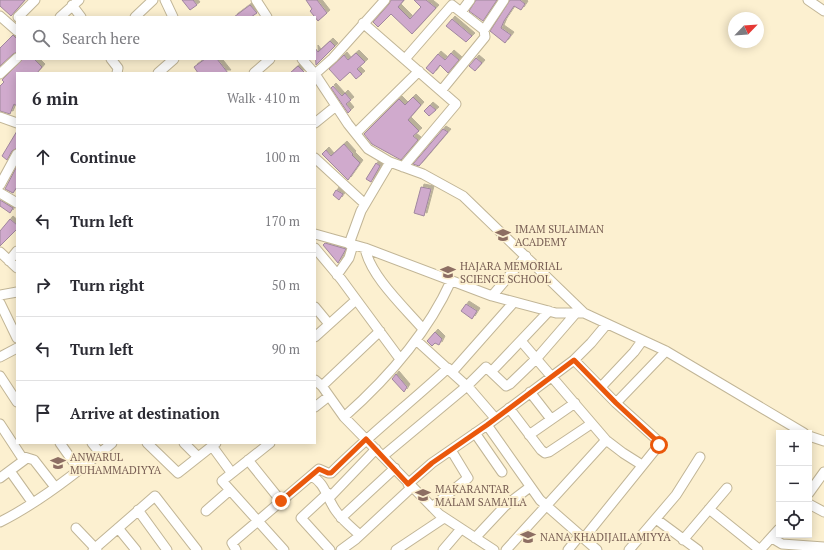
<!DOCTYPE html>
<meta charset="utf-8">
<style>
body{margin:0;font-family:"PT Serif",serif;background:#f7f7f7;color:#2b2b33}
.controls{position:absolute;right:12px;bottom:12px;display:grid;overflow:hidden;border-radius:0px;box-shadow:0 2px 10px #0003}
.controls button{width:36px;height:36px;display:grid;place-items:center;padding:0;border:0;border-bottom:1px solid #e1e1e2;background:#fff;color:#2b2b33;font:20px sans-serif}
.compass{position:absolute;left:728px;top:12px;width:36px;height:36px;border-radius:50%;background:#fff;box-shadow:0 2px 10px #0003;rotate:65deg}
.stop{position:absolute;width:12px;height:12px;margin:-9px;border:3px solid #ea580c;border-radius:50%;background:#fff}
.stop.end{background:#ea580c;border-color:#fff;box-shadow:0 1px 4px #0008}
.list{margin:0;padding:0;list-style:none}
h2{display:flex;justify-content:space-between;align-items:center;height:52px;margin:0;padding:0 16px;font-size:17px}
h2 small{font-size:13px;font-weight:400;color:#7c7c81}
.list li{display:grid;grid-template-columns:26px 1fr auto;gap:12px;align-items:center;box-sizing:border-box;height:64px;padding:0 16px;border-top:1px solid #e1e1e2}
.list b{display:block;font-size:15px;white-space:nowrap}
.list em{font-size:13px;font-style:normal;color:#7c7c81}
.icon{flex:none;width:22px;height:22px;fill:none;stroke:currentColor;stroke-width:2;stroke-linecap:round;stroke-linejoin:round}
.map{position:relative;flex:none;width:824px;height:550px;overflow:hidden}
.search{position:absolute;background:#fff;box-shadow:0 2px 10px #0003;left:16px;top:16px;width:300px;height:44px;display:flex;align-items:center;gap:10px;box-sizing:border-box;padding:0 14px;border-radius:0px;color:#7c7c81;font-size:15px}
.panel{position:absolute;background:#fff;box-shadow:0 2px 10px #0003;left:16px;top:72px;width:300px;height:372px;border-radius:0px}
.map>svg:first-child{display:block}
.building{fill:#d0aacd;stroke:#a0879e;filter:url(#shadow)}
.lines{fill:none;stroke-linecap:round;stroke-linejoin:round}
.minor-casing{stroke:#c1b596;stroke-width:11}
.minor{stroke:#fff;stroke-width:9}
.route{stroke:#ea580c;stroke-width:5}
.labels{text-anchor:middle;stroke-width:4;stroke-linejoin:round;paint-order:stroke}
.education-label{font-size:11px;fill:#785e54;stroke:#fcf0d0;text-anchor:start}
</style>
<div class="map">
<svg width="824" height="550" viewBox="0 0 824 550">
<defs>
<filter id="shadow"><feDropShadow dx="3" dy="-3" stdDeviation="0" flood-color="#0004"/></filter>
</defs>
<rect width="100%" height="100%" fill="#fcf0d0"/>
<!-- building -->
<path class="building" d="M0 0H25L11 16 0 6Z
M182 0H193L197 5 190 10Z
M306 0H317L327 13 318 21 310 11 312 9Z
M391 0H404L398 7 410 19 421 7 414 0H426L436 8 412 34 391 14 378 27 373 22 389 4Z
M476 0H497L483 21 469 11Z
M510 0H520L525 4 521 10 514 6 504 21 501 28 511 35 505 43 490 31Z
M250 5 257 13 251 17H234Z
M452 19 472 36 466 42 446 26Z
M13 35 17 39V52L13 54 0 66V48Z
M330 41 335 46 316 65 315 48 318 52Z
M356 53 365 62 357 69 362 74 356 79 350 72 340 81 329 69 344 55 348 60Z
M451 53 459 60 448 73 440 65 433 74 426 68 438 54 445 60Z
M476 58 482 63 475 71 469 66Z
M23 59H34L42 67 37 73H17V106L14 104 10 114 0 111V86L4 82 2 80Z
M205 59H217L228 73H198L194 67Z
M298 66 305 73H290Z
M333 86 342 96 345 93 351 100 346 104 351 110 348 113 331 88Z
M413 97 421 105 408 120 419 131 413 136 418 140 401 160 372 144 364 134 399 99 405 105Z
M430 105 436 110 429 116 424 111Z
M443 129 448 132 419 166 413 164Z
M17 131V148L12 151 7 160 2 156Z
M344 144 353 154 352 155 360 163 348 180 322 154 326 150 331 156Z
M376 163 380 166 371 182 366 179Z
M17 166V187L13 193 5 189Z
M421 187 431 189 424 216 414 213Z
M336 190 343 194 339 200 333 195Z
M0 200 13 208 10 213 0 206Z
M10 219 17 225V229L0 246V231Z
M325 243 346 249 338 263 323 245Z
M466 304 477 311 472 319 461 311Z
M435 332 442 339 439 345 435 343 432 346 427 341Z
M396 374 407 387 404 392 392 379Z"/>
<g class="lines">
<!-- minor casing -->
<g class="minor-casing">
<path id="minor" d="M165 0 173 17
M256 0 267 17
M808 0 824 11
M72 5 81 17
M461 12 470 0
M0 16 17 31
M18 17 35 0
M60 17 79 0
M135 17 153 0
M363 23 456 104 403 167
M484 30 504 0
M111 59 118 68 117 73
M302 59 314 73
M405 59 452 5 484 30 485 37 441 91
M158 73 174 59
M254 73 270 59
M0 74 17 58
M315 74 348 124 368 149 390 162 423 174 463 196 584 313 666 351 804 433
M315 74 333 58 385 0
M0 117 17 123
M315 123 336 106
M356 133 419 71
M315 158 365 204
M0 185 17 154
M0 193 17 203
M315 234 365 248 492 296 556 313H584
M349 244 361 211 390 162
M315 248 341 279 400 359
M365 248C370 276 405 308 423 329
M0 252 17 268
M9 261 17 251
M337 275 349 258 353 245
M0 295 17 292
M492 296 526 256
M0 303 17 338
M315 307 329 324
M315 337 356 300
M416 340 470 389 495 418
M521 341 606 440 623 453 642 465
M0 357 17 348
M574 360 616 403 656 439 659 445 584 538
M492 371 549 311
M452 372 514 302
M0 376 17 402
M315 380 322 386 344 417 439 514 494 550
M322 386 380 331
M601 387 634 352 642 341
M530 392 551 419
M616 403 666 351
M315 407 329 396
M509 408 541 450 545 453 549 452 591 424
M344 417C387 379 427 334 451 281
M0 424 21 456 34 460 55 487
M487 425 540 500 597 550
M475 433 502 472
M529 435 575 403
M809 436 824 441
M60 443 79 470
M92 443 100 453
M147 443 178 473 216 443
M184 443 198 457
M270 443 222 481 284 550
M212 446 231 472
M383 456 467 386 486 367 506 386 510 384 537 358 576 313
M248 460 281 501
M10 471 32 502
M311 476C325 482 327 499 336 511 342 520 351 527 360 535
M0 478 27 458
M408 484 432 463 487 425 574 360 591 343 606 325
M328 493 301 518 330 550
M809 493 824 472
M330 497 376 449
M809 504 824 512
M432 507 468 478 451 450
M709 509 760 550
M138 510 167 550
M206 511 230 490
M341 518 395 468
M656 519 698 550
M0 522C40 502 78 472 112 443
M76 528 97 550
M118 528 136 550
M475 538 505 506 530 487
M772 538 782 544 824 547
M683 540 727 488
M93 550 155 496 197 550
M236 550 232 543 319 469 328 473H331C368 436 409 404 448 368
M341 550 356 539 412 487
M396 550 444 518
M443 550 461 529
M506 550 606 440
M568 550 580 535
M629 550 676 495 700 457
M760 550 779 529"/>
</g>
<!-- minor -->
<use href="#minor" class="minor"/>
</g>
<g class="lines">
<!-- route -->
<path class="route" d="M281 501 319 469 328 473H331L366 439 408 484 432 463 487 425 574 360 616 403 656 440 659 445"/>
</g>
<!-- icons -->
<defs>
<g id="school-bare" transform="scale(1.2)"><path d="M0-5L7-2L0 1L-7-2ZM-4 1L0 2.5L4 1V4Q0 6-4 4Z" fill="#8d6e63" stroke="#fcf0d0" stroke-width="2.5" paint-order="stroke"/></g>
</defs>
<g fill-rule="evenodd">
<use href="#school-bare" x="503" y="235"/>
<use href="#school-bare" x="448" y="272"/>
<use href="#school-bare" x="58" y="463"/>
<use href="#school-bare" x="423" y="495"/>
<use href="#school-bare" x="528" y="537"/>
</g>
<g class="labels">
<!-- education labels -->
<g class="education-label">
<text x="515" y="233">IMAM SULAIMAN<tspan x="515" dy="13">ACADEMY</tspan></text>
<text x="460" y="270">HAJARA MEMORIAL<tspan x="460" dy="13">SCIENCE SCHOOL</tspan></text>
<text x="70" y="461">ANWARUL<tspan x="70" dy="13">MUHAMMADIYYA</tspan></text>
<text x="435" y="493">MAKARANTAR<tspan x="435" dy="13">MALAM SAMA'ILA</tspan></text>
<text x="540" y="541">NANA KHADIJAILAMIYYA</text>
</g>
</g>
</svg>
<div class="controls">
<button>+</button>
<button>−</button>
<button><svg class="icon" aria-label="locate" viewBox="0 0 24 24"><circle cx="12" cy="12" r="6"/><path d="M12 2v4M12 18v4M2 12h4M18 12h4"/></svg></button>
</div>
<svg class="compass" viewBox="-18 -18 36 36"><path d="M0-13l5 13h-10z" fill="#e53935"/><path d="M0 13l5-13h-10z" fill="#7c7c81"/></svg>
<div class="stop" style="left:659px;top:445px"></div>
<div class="stop end" style="left:281px;top:501px"></div>
<div class="search"><svg class="icon" aria-label="search" viewBox="0 0 24 24"><circle cx="10" cy="10" r="6"/><path d="M15 15l6 6"/></svg>Search here</div>
<section class="panel">
<h2>6 min<small>Walk · 410 m</small></h2>
<ul class="list">
<li><svg class="icon" aria-label="ahead" viewBox="0 0 24 24"><path d="M12 20V5M6 11l6-6 6 6"/></svg><div><b>Continue</b></div><em>100 m</em></li>
<li><svg class="icon" aria-label="left" viewBox="0 0 24 24"><path d="M17 20v-9H6M10 6l-5 5 5 5"/></svg><div><b>Turn left</b></div><em>170 m</em></li>
<li><svg class="icon" aria-label="right" viewBox="0 0 24 24"><path d="M7 20v-9h11M14 6l5 5-5 5"/></svg><div><b>Turn right</b></div><em>50 m</em></li>
<li><svg class="icon" aria-label="left" viewBox="0 0 24 24"><path d="M17 20v-9H6M10 6l-5 5 5 5"/></svg><div><b>Turn left</b></div><em>90 m</em></li>
<li><svg class="icon" aria-label="arrive" viewBox="0 0 24 24"><path d="M6 21V4h12l-3 4 3 4H6"/></svg><div><b>Arrive at destination</b></div></li>
</ul>
</section>
</div>
